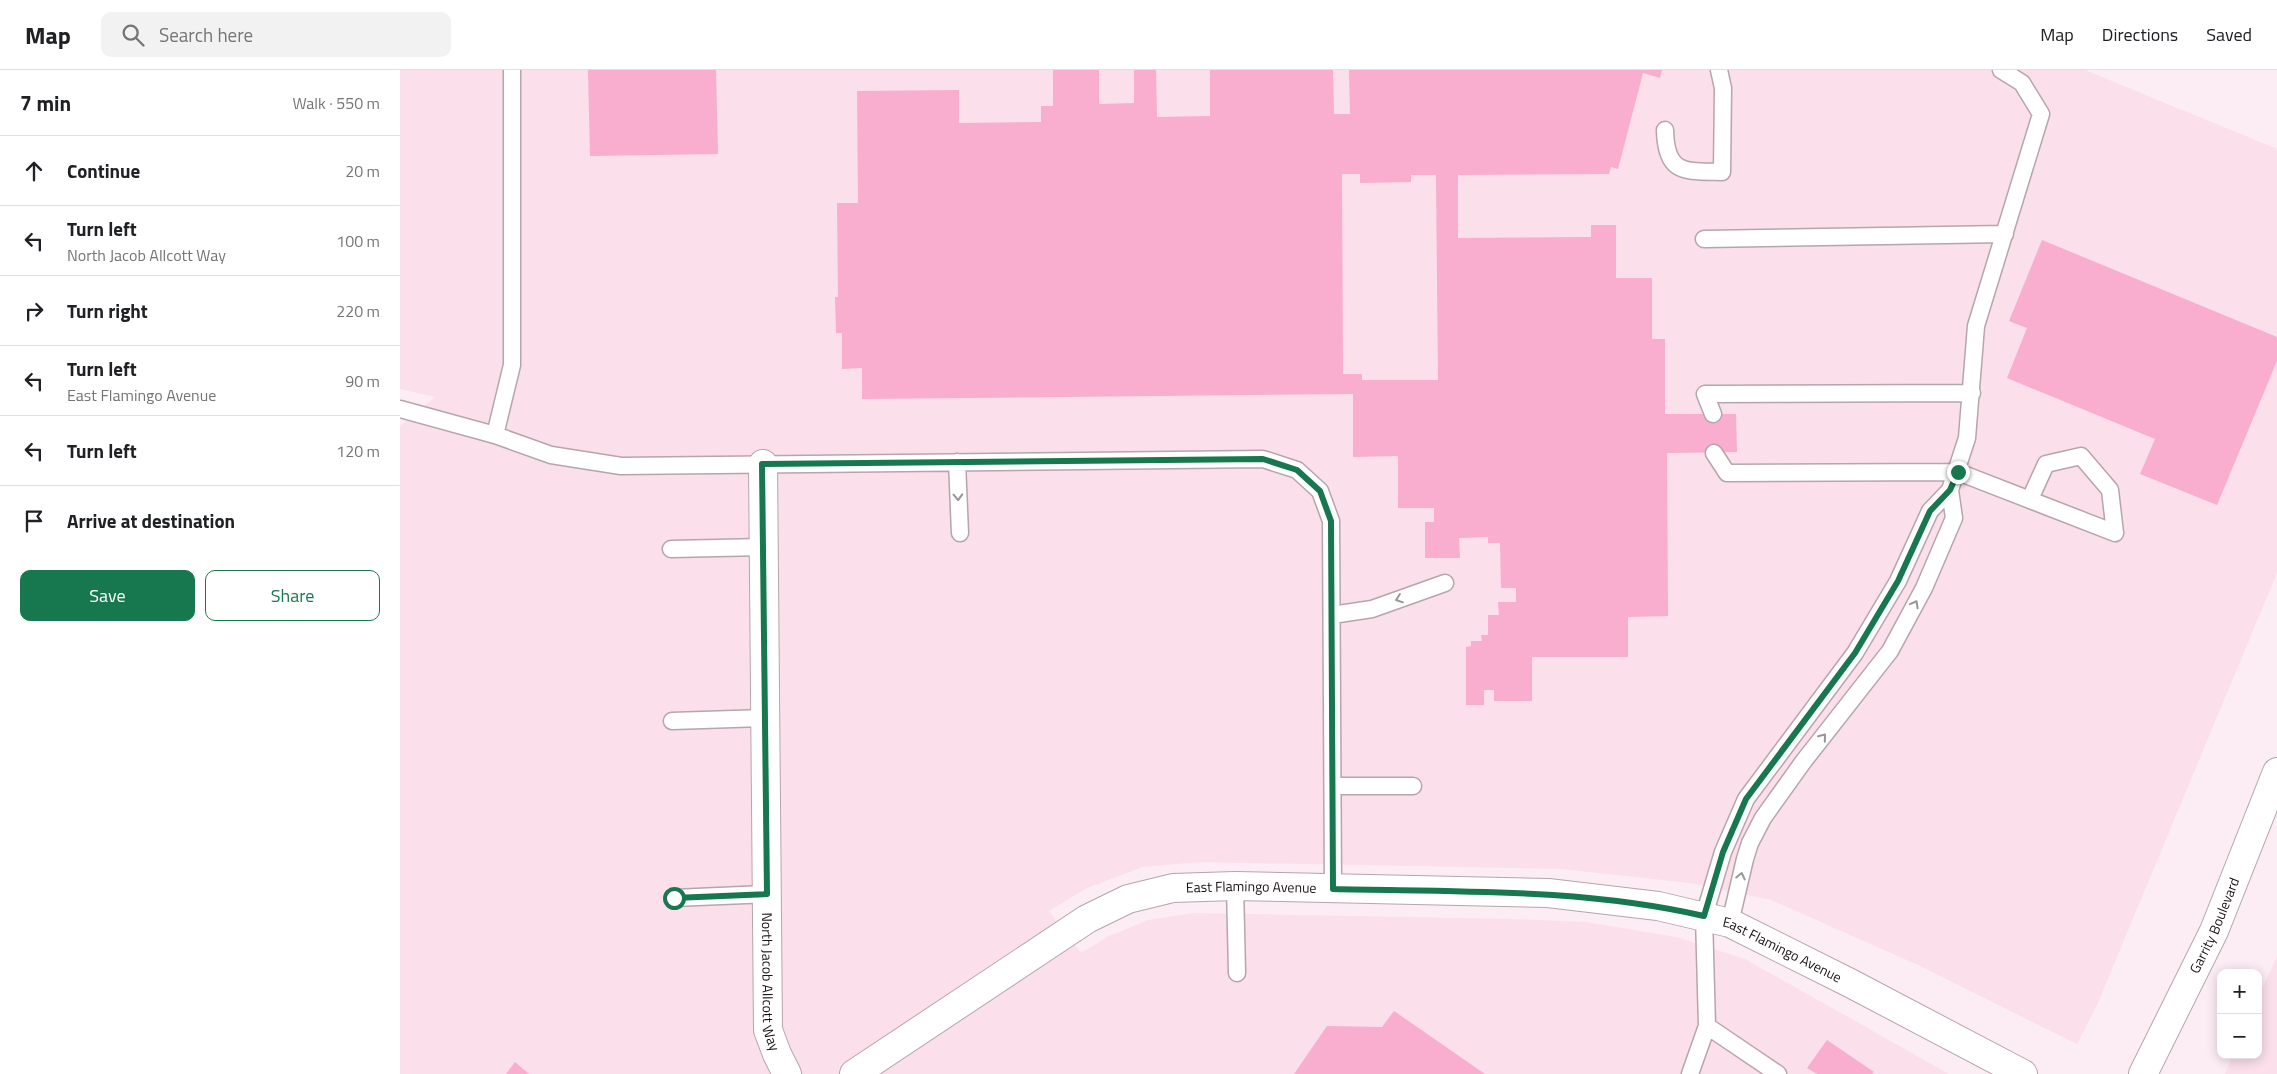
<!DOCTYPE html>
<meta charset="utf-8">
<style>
body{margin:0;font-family:"Titillium Web",sans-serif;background:#f2f2f2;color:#202124}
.controls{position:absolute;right:15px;bottom:15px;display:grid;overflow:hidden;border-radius:10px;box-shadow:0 2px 12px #0003}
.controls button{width:45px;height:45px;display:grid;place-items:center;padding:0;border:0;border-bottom:1px solid #e0e0e0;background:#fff;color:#202124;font:25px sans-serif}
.stop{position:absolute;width:15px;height:15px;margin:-11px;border:4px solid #17784f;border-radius:50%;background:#fff}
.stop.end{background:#17784f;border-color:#fff;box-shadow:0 1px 5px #0008}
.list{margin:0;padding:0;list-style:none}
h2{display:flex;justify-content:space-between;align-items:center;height:65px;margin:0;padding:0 20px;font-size:21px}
h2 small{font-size:16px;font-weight:400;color:#757577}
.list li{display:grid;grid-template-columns:32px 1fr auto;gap:15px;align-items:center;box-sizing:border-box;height:70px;padding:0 20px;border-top:1px solid #e0e0e0}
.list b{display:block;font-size:19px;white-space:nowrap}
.list p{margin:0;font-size:16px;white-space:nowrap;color:#757577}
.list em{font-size:16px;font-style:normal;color:#757577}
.actions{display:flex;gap:10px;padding:15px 20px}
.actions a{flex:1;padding:11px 0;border:1px solid #17784f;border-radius:10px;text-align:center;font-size:18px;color:#17784f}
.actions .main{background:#17784f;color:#fff}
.icon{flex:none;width:28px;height:28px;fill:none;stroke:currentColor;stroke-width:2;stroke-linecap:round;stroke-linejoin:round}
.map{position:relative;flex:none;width:1877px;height:1004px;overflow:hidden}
header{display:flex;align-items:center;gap:30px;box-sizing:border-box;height:70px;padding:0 25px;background:#fff;border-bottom:1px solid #e0e0e0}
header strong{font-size:24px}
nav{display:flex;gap:28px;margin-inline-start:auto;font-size:18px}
.search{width:350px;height:45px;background:#f2f2f2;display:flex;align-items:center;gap:12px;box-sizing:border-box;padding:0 18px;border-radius:10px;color:#757577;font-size:19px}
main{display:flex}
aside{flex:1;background:#fff}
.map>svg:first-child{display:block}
.built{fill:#fbdfeb}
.building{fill:#f9adcf;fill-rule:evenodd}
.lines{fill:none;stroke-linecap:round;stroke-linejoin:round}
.service-casing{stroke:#b7a5ac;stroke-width:19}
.minor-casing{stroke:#b7a5ac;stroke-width:30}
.primary-casing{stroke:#b7a5ac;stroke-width:30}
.service{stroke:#fff;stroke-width:16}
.minor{stroke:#fff;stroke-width:28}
.primary{stroke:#fff;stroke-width:28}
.oneway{stroke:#989596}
.route{stroke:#17784f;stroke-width:6}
.labels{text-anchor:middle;stroke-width:4;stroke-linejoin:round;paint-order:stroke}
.street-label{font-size:14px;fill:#1a1316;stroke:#fff}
</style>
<header>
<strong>Map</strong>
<div class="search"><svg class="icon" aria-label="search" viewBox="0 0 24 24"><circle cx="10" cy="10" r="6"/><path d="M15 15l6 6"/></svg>Search here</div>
<nav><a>Map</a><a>Directions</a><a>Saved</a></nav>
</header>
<main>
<aside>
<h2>7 min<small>Walk · 550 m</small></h2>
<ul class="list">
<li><svg class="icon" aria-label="ahead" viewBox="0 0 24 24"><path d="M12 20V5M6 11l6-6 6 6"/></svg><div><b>Continue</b></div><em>20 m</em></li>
<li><svg class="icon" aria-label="left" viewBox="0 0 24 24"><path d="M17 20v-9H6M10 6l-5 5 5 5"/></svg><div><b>Turn left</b><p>North Jacob Allcott Way</p></div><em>100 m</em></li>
<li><svg class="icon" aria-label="right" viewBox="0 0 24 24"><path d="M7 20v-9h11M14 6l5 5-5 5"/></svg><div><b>Turn right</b></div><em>220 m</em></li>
<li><svg class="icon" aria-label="left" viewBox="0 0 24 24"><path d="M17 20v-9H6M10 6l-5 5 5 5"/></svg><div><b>Turn left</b><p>East Flamingo Avenue</p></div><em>90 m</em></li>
<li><svg class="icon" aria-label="left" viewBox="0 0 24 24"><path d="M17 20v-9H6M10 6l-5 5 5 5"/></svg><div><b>Turn left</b></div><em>120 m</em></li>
<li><svg class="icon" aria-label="arrive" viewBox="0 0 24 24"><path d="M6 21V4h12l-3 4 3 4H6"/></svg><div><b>Arrive at destination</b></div></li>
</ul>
<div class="actions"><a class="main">Save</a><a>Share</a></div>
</aside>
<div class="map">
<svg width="1877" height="1004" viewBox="0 0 1877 1004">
<rect width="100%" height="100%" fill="#fcecf3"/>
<!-- built -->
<path class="built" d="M0 0H1685L1877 79V503L1697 935 1677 974 1518 895 1371 830 1290 813 1162 799 799 792 743 797 687 818 649 841 681 883 709 866 748 850 794 843 1114 849 1186 852 1276 867 1345 889 1549 1004H0V356L35 327 0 319Z
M1877 886V1004H1825L1833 985H1858V928Z"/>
<!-- building -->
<path class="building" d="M188 0H316L318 84 190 86Z
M653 0H699V34L734 33V0H756L757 47 810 46V0H933L934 44H950L949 0H1262L1260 8 1243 3 1218 99 1211 97 1209 104 1058 105V168L1191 167V155H1216V208H1252V269H1265V344H1336L1337 382 1267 383 1268 546 1228 547V587H1132V631H1094V620H1084V635H1066V577L1071 576V571H1082L1081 565H1088V545H1099L1098 532H1116V518H1101L1100 473H1088V467L1059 468 1060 488H1025V452H1034V438H998V386L953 387V324L462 329V298L442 299V263H436L435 227H438L437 133H458L457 21 559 20V53L641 52V36H653ZM942 104H960V113L1011 112V105H1036L1038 310H962V304H943Z
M1642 170 1877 267V291L1817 435 1740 404 1755 369 1607 308 1627 258 1609 251Z
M994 941 1085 1004H894L927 956 982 957Z
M1427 970 1474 1002 1472 1004H1417L1407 998Z
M115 992 129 1004H106Z"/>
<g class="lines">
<!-- service casing -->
<g class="service-casing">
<path id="service" d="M1265 60C1266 105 1285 101 1322 102L1323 18 1319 0
M1304 169 1605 164
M0 339 95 365 151 385 221 396 863 389 897 400 920 421 931 451 933 819
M1313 344 1305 324 1572 323
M95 365 112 295V0
M1314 383 1327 403 1558 402 1715 463 1710 420 1681 386 1646 394 1630 429
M557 392 560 463
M271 479 364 477
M932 545 972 539 1045 513
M272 651 365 648
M933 716H1013
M835 816 837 903
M274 828 367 824
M1330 853 1345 789 1350 773 1363 748 1403 692 1490 581 1524 518 1554 448 1550 420
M1307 956 1378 1004
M1290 1004 1307 956 1304 846 1323 782 1346 729 1455 583 1498 511 1530 441 1550 420 1567 368 1576 256 1641 44 1622 13 1601 0"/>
</g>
<!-- minor casing -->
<g class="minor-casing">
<g id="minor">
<path id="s1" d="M363 394 368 960 377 984 387 1004"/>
<path id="s2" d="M454 1004 687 849 728 829 773 818 835 816 1148 823 1258 836 1330 853 1450 913 1623 1004"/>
</g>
</g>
<!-- primary casing -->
<g class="primary-casing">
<g id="primary">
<path id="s3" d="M1743 1004 1814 861 1877 702"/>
</g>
</g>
<!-- service -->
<use href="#service" class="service"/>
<!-- minor -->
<use href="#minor" class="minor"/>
<!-- primary -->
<use href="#primary" class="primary"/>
</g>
<!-- one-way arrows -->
<defs><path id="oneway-chevron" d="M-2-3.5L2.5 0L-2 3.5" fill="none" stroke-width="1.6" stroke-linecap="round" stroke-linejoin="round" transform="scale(1.25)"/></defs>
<g class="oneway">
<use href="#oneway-chevron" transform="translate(558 427) rotate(88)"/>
<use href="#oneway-chevron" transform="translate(999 529) rotate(161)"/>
<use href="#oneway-chevron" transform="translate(1515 534) rotate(-61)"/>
<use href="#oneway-chevron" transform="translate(1423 667) rotate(-51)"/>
<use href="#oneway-chevron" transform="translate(1341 806) rotate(-77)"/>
</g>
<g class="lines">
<!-- route -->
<path class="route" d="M274 828 367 824 362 394 863 389 897 400 920 421 931 451 933 819C1057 822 1182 818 1304 846L1323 782 1346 729 1455 583 1498 511 1530 441 1550 420 1558 402"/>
</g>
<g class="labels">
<!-- street labels -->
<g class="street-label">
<text dy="5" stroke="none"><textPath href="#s2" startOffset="450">East Flamingo Avenue</textPath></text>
<text dy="5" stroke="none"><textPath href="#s3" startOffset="165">Garrity Boulevard</textPath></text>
<text dy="5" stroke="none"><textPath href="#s2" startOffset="990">East Flamingo Avenue</textPath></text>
<text dy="5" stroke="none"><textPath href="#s1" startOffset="518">North Jacob Allcott Way</textPath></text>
</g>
</g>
</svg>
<div class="controls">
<button>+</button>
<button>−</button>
</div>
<div class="stop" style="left:274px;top:828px"></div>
<div class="stop end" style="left:1558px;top:402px"></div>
</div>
</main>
